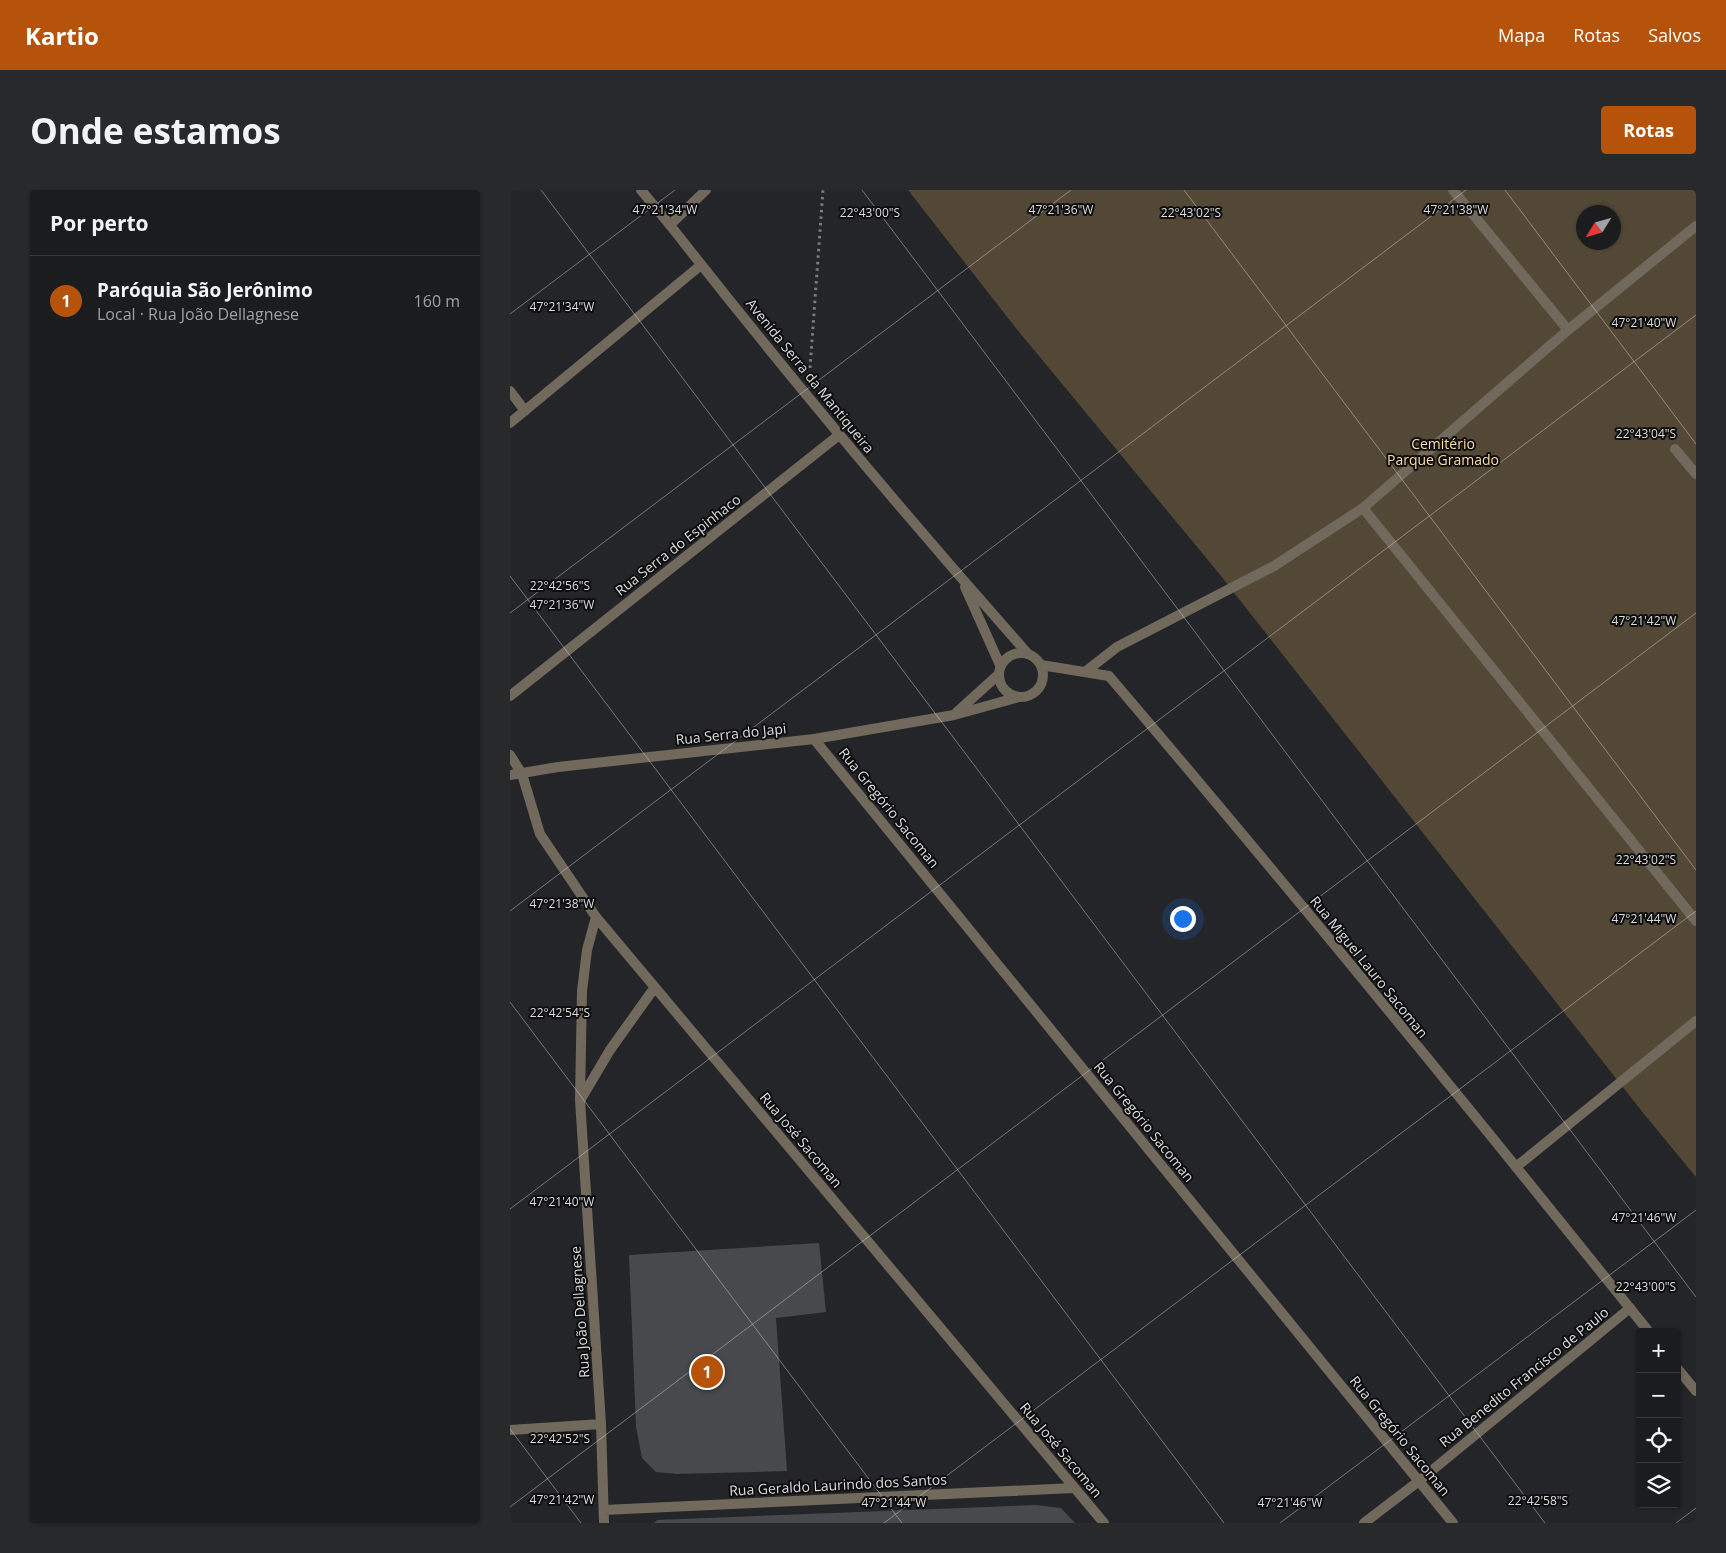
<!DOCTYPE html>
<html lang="pt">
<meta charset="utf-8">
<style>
body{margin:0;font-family:"Open Sans",sans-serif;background:#28292b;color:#f1f3f6}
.controls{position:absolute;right:15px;bottom:15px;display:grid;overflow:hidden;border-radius:5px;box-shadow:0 1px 4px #0004}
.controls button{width:45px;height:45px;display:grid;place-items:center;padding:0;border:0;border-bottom:1px solid #393a3c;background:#1b1c1e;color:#f1f3f6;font:25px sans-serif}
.compass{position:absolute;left:1066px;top:15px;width:45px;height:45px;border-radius:50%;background:#1b1c1e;box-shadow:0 1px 4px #0004;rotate:233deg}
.you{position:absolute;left:672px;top:728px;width:18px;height:18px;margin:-12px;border:4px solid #fff;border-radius:50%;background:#1a73e8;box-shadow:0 0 0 8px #1a73e833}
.badge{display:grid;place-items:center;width:32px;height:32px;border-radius:50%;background:#b45309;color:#fff;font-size:16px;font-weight:700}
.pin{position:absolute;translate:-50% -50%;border:2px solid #fff;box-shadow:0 1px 5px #0006}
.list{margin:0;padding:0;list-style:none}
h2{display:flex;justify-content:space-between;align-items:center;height:65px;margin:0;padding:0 20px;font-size:21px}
h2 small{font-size:16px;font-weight:400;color:#a0a1a4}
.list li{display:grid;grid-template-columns:32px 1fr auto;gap:15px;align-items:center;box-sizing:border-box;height:90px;padding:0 20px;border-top:1px solid #393a3c}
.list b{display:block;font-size:19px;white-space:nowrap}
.list p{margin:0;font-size:16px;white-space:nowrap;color:#a0a1a4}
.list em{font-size:16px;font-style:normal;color:#a0a1a4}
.icon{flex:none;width:28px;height:28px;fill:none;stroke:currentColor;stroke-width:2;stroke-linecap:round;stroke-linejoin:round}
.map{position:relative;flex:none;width:1186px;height:1333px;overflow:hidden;border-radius:5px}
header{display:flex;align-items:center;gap:30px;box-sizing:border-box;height:70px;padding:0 25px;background:#b45309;color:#fff}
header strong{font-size:24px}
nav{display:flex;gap:28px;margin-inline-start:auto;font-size:18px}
.intro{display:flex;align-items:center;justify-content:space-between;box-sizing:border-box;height:120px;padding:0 30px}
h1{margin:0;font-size:35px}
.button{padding:12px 22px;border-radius:5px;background:#b45309;color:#fff;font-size:18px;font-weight:700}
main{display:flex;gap:30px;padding:0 30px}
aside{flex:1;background:#1b1c1e;border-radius:5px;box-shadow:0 1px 4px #0004}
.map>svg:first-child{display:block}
.green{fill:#534836;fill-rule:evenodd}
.building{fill:#48494c}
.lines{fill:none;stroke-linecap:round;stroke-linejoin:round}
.path{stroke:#7c7c7f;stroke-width:3;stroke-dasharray:2.5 4;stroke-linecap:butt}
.service{stroke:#71695c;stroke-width:10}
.minor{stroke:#71695c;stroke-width:10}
.tertiary{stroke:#71695c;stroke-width:10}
.ticks{fill:none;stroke:#dcdcde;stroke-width:1;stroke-opacity:0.45}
.labels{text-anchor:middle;stroke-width:4;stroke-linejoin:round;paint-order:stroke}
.street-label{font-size:14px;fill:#dcdcde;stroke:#0e0e0f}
.park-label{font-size:14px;fill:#fedba5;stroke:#0e0e0f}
.ticks-label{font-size:12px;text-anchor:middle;fill:#dcdcde;stroke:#0e0e0f;stroke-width:4;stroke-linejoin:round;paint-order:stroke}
</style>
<header>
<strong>Kartio</strong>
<nav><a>Mapa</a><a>Rotas</a><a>Salvos</a></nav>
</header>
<div class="intro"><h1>Onde estamos</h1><a class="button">Rotas</a></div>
<main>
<aside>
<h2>Por perto<small></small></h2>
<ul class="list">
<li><span class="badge">1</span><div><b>Paróquia São Jerônimo</b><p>Local · Rua João Dellagnese</p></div><em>160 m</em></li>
</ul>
</aside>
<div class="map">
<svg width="1186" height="1333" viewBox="0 0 1186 1333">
<rect width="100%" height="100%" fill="#242528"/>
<!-- green -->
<path class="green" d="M398 0H1186V987L1134 924 707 381 505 137ZM1074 22H1104V52H1074Z"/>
<!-- building -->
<path class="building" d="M309 1053 316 1122 266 1128 277 1281 167 1284 146 1282 132 1268 126 1237 119 1065Z
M526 1315 551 1318 565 1333H144L147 1330Z"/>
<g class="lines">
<!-- path -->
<path class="path" d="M300 178 313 0"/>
<!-- service -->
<path class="service" d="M943 0 1058 140
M1165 259 1186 284
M853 318 1186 731
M575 482 607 457 764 376 853 318 1058 140 1186 36
M1006 977 1186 831"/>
<!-- minor -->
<path class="minor" d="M131 0 160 35
M0 201 15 221
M0 233 191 75
M0 506 329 245
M304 549 943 1333
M0 565 12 584 30 644 86 727 594 1333
M86 727 77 760 72 801 70 910 91 1234 94 1333
M71 909 100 860 145 797
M0 1240 91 1234
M94 1320 564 1298
M854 1333 909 1291 1120 1118"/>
<!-- tertiary -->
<path class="tertiary" d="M196 0 160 35C275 182 395 325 518 464
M455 397 490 475
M489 485a22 22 0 1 1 44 0a22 22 0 1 1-44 0Z
M531 475 599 486C783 702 962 921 1139 1142
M447 522 488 485
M0 585 48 577 304 549 444 525 509 507
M1167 1178 1186 1201"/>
</g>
<!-- ticks -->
<path class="ticks" d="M31 0 1035 1333M352 0 1186 1107M674 0 1186 680M995 0 1186 254M0 124 165 0M0 386 714 1333M0 423 561 0M0 721 956 0M0 812 392 1333M0 1019 1186 125M0 1239 71 1333M0 1317 1186 423M374 1333 1186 721M770 1333 1186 1020M1166 1333 1186 1318"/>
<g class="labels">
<!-- street labels -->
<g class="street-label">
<text transform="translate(300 186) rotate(51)" y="5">Avenida Serra da Mantiqueira</text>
<text transform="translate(168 355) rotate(-38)" y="5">Rua Serra do Espinhaco</text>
<text transform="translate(221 544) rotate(-6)" y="5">Rua Serra do Japi</text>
<text transform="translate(379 618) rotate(51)" y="5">Rua Gregório Sacoman</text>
<text transform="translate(859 777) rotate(51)" y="5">Rua Miguel Lauro Sacoman</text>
<text transform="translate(634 932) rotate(51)" y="5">Rua Gregório Sacoman</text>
<text transform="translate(291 950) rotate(50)" y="5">Rua José Sacoman</text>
<text transform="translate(70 1122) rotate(-94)" y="5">Rua João Dellagnese</text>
<text transform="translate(1014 1187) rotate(-39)" y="5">Rua Benedito Francisco de Paulo</text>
<text transform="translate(890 1246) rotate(51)" y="5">Rua Gregório Sacoman</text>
<text transform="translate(551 1260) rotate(50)" y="5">Rua José Sacoman</text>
<text transform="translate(328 1295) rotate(-3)" y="5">Rua Geraldo Laurindo dos Santos</text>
</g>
<!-- park labels -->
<g class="park-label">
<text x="933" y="259">Cemitério<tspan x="933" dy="16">Parque Gramado</tspan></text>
</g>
</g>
<g class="ticks-label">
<text x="946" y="24">47°21'38"W</text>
<text x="155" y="24">47°21'34"W</text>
<text x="551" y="24">47°21'36"W</text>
<text x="360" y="27">22°43'00"S</text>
<text x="681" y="27">22°43'02"S</text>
<text x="52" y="121">47°21'34"W</text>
<text x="1134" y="137">47°21'40"W</text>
<text x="1136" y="248">22°43'04"S</text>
<text x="50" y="400">22°42'56"S</text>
<text x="52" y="419">47°21'36"W</text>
<text x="1134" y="435">47°21'42"W</text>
<text x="1136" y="674">22°43'02"S</text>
<text x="52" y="718">47°21'38"W</text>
<text x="1134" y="733">47°21'44"W</text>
<text x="50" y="827">22°42'54"S</text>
<text x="52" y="1016">47°21'40"W</text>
<text x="1134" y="1032">47°21'46"W</text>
<text x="1136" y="1101">22°43'00"S</text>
<text x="50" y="1253">22°42'52"S</text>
<text x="52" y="1314">47°21'42"W</text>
<text x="1028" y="1315">22°42'58"S</text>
<text x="384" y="1317">47°21'44"W</text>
<text x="780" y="1317">47°21'46"W</text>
</g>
</svg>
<div class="controls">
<button>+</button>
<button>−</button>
<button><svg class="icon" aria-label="locate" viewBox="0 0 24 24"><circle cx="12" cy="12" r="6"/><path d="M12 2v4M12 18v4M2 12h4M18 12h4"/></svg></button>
<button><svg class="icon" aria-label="layers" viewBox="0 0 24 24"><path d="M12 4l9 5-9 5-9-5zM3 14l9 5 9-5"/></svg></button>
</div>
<svg class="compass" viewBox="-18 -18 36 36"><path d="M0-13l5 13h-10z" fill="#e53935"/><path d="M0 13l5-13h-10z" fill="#a0a1a4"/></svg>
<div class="you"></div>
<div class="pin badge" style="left:197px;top:1182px">1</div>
</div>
</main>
